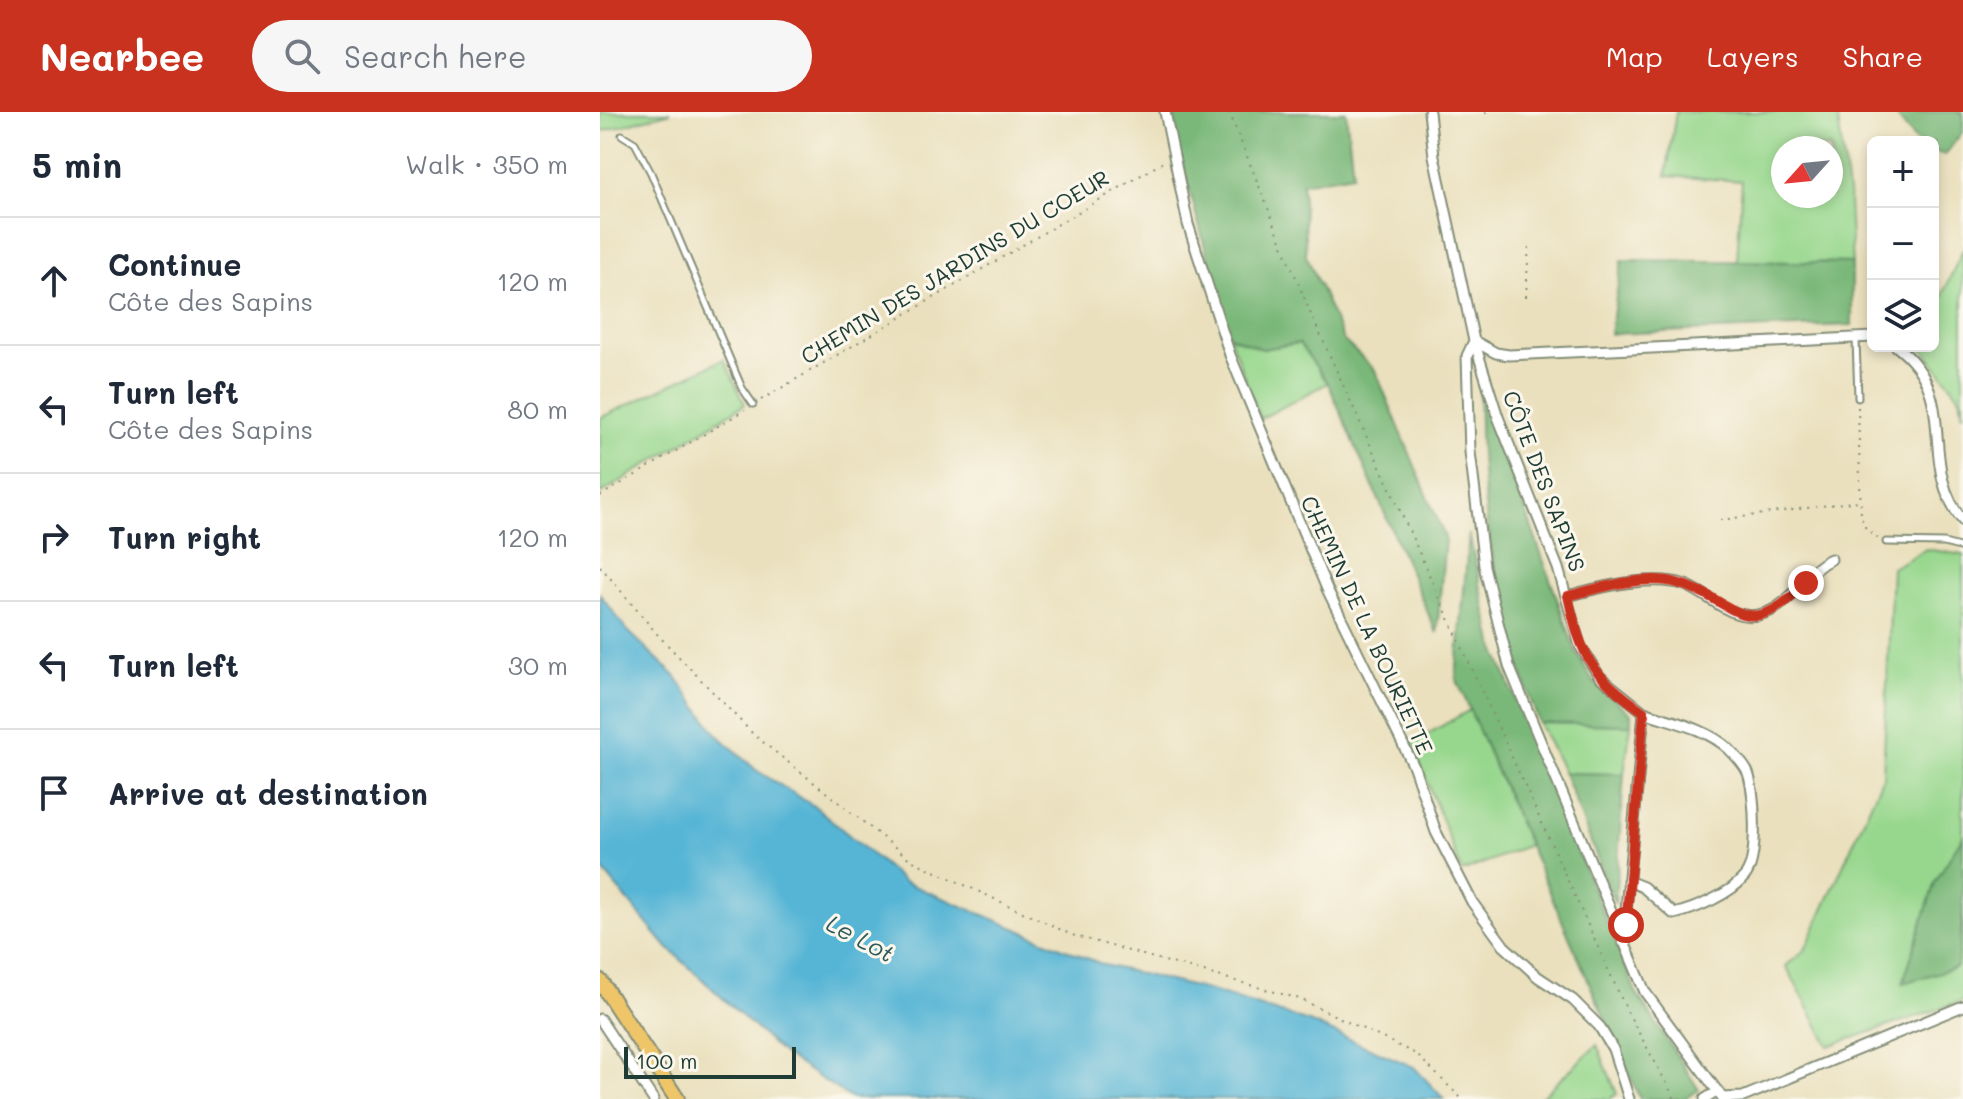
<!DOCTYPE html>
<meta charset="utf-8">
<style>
body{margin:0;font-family:Mali,sans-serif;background:#f6f6f7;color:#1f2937}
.controls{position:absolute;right:24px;top:24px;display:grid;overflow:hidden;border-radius:12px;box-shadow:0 4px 12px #0003}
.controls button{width:72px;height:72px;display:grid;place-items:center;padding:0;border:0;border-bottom:2px solid #e0e1e3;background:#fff;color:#1f2937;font:40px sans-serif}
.compass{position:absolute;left:1171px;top:24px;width:72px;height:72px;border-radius:50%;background:#fff;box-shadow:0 4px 12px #0003;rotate:243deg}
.scale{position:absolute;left:24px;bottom:20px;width:172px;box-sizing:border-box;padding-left:8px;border:4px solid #1f3d34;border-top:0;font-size:22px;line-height:28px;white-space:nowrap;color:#1f3d34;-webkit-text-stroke:6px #fbf7ec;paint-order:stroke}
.stop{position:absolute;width:24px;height:24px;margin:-18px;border:6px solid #c8321e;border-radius:50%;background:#fff}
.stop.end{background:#c8321e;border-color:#fff;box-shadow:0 2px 8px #0008}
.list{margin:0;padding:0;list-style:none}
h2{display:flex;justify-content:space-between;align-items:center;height:104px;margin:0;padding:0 32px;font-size:34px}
h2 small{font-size:26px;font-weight:400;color:#747a83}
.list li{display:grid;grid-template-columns:52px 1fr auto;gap:24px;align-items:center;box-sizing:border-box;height:128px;padding:0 32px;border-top:2px solid #e0e1e3}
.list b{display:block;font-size:30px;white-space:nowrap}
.list p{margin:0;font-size:26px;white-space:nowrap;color:#747a83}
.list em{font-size:26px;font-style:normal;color:#747a83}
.icon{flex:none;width:44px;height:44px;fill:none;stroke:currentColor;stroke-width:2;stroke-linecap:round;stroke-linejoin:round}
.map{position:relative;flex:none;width:1363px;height:987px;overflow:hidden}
header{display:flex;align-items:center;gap:48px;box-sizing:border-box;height:112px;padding:0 40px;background:#c8321e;color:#fff}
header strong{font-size:38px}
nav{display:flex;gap:44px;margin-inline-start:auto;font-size:28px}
.search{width:560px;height:72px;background:#f6f6f7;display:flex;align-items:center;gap:20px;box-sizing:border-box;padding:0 28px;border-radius:44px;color:#747a83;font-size:30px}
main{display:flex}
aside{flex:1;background:#fff}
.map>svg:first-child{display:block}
.green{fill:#97d78d;stroke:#5b8a60;stroke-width:2;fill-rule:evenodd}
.forest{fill:#79b878;stroke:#4c7a56;stroke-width:2}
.water{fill:#56b5d5;stroke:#3a7984;stroke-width:2}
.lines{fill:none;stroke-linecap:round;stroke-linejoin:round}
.service-casing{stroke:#848e78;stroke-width:9}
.minor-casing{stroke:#848e78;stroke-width:13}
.primary-casing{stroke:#848e78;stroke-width:18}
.path{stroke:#848e78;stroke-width:2;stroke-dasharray:2 6;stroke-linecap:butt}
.service{stroke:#fff;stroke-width:5}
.minor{stroke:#fff;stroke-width:9}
.primary{stroke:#eec569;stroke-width:14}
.route{stroke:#c8321e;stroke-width:10}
.labels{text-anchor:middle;stroke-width:6;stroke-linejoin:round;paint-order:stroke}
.street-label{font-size:22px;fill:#1f3d34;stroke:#fbf7ec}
.water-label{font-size:24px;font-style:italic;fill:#2d5b5c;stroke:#fbf7ec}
</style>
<header>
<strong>Nearbee</strong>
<div class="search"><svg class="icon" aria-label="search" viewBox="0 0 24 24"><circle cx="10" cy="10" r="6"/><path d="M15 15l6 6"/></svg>Search here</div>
<nav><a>Map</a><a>Layers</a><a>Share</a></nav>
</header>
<main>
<aside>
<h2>5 min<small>Walk · 350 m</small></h2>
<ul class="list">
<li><svg class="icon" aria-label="ahead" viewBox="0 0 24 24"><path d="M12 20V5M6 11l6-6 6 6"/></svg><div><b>Continue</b><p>Côte des Sapins</p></div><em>120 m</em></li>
<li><svg class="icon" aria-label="left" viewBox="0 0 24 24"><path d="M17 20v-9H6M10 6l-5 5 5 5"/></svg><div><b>Turn left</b><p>Côte des Sapins</p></div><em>80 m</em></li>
<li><svg class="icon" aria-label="right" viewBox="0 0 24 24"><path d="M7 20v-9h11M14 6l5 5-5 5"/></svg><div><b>Turn right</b></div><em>120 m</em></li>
<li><svg class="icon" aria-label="left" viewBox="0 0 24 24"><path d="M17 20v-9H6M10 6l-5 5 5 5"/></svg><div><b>Turn left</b></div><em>30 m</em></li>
<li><svg class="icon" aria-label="arrive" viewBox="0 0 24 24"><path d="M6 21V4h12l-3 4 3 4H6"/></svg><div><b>Arrive at destination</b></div></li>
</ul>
</aside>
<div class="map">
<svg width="1363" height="987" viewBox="0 0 1363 987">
<rect width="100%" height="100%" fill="#fbf7ec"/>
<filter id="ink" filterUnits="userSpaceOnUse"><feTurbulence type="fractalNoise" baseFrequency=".0125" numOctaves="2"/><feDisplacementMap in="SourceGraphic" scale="16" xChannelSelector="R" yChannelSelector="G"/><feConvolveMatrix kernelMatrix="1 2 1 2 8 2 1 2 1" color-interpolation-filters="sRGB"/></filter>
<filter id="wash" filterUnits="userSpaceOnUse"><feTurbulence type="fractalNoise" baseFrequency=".006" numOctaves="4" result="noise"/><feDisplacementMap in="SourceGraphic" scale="32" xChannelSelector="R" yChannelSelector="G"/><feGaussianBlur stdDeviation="1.8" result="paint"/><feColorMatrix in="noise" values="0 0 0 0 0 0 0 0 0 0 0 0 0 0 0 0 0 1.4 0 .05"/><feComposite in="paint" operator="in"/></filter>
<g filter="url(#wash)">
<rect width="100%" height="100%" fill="#eae0bd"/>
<!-- green -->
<path class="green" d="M0 0H71L0 20Z
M1076 0H1237L1249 87 1252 151 1137 149 1142 69 1066 64ZM1231 36V84H1183V36Z
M1363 137V303L1360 285 1321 234H1333V204Z
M629 224 662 237 699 231 728 271 660 307Z
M124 247 145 292 0 382V306Z
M1326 437 1363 443V889L1229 934 1186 854 1205 838 1283 665 1292 456Z
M870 598 929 733 862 760 812 631Z
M939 611 1031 613 1024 662 964 661Z
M997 933 1017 982 1010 987H939Z"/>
<!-- forest -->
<path class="forest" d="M573 0H746L753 62 702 71 706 143 743 228 775 258 845 426 837 522 728 271 699 231 662 237 629 224 579 39Z
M1293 0H1363V19L1345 43 1333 39V30H1317Z
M1022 148 1252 151V213L1010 222Z
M880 271 976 540 994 570 1031 602V613L939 611C896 495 877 395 880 271Z
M869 422 893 531 945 662 1036 880 1099 978 1084 987H1040L856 566Z
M964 661 1024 662 1015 792Z
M1363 724V799L1357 855 1303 871 1335 770Z"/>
<!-- water -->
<path class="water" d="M0 482 27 518 75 564 117 622 156 658 217 696 304 770 504 853 611 879 709 910 814 955 844 987H252L183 942 63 831 0 755Z"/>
</g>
<g filter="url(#ink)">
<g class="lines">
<!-- service casing -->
<g class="service-casing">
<path id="service" d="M22 23 35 31 51 61 142 276 153 292
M1256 227 1258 286
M1286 430 1344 431 1363 436"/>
</g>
<!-- minor casing -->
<g class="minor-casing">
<path id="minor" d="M565 0 588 112 630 243 727 477 814 655 836 720 872 790 904 834 938 865 973 888 999 914 1013 937 1029 987
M829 0 834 44 874 229 898 305 958 456 980 534 1000 565 1044 600 1023 830
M874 229 867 244 870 340 884 454 909 554 1045 880 1123 987
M874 229 896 241 909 243 1273 225
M1296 234C1363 285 1315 349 1363 409
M968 484C999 475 1040 465 1073 470 1103 473 1125 509 1158 503 1193 496 1203 459 1231 447
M1028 769 1043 775 1074 802C1095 797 1131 782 1145 764 1159 747 1155 681 1148 661 1144 652 1136 644 1129 637 1106 616 1073 610 1044 600
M0 907 53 987
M1122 986 1143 985 1363 894
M1105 987 1118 979"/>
</g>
<!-- primary casing -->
<g class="primary-casing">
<path id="primary" d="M0 869 77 987"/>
</g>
<!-- path -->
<path class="path" d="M629 0 710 200 1027 899 1075 987
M886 2V0
M926 185 929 131
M161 288 565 49
M1258 295 1261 405 1266 417 1278 426
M0 384 145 298
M1120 408 1258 389
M0 454 57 522 154 623 311 748 472 823 700 887 816 942 862 987"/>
<!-- service -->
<use href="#service" class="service"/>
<!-- minor -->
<use href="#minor" class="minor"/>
<!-- primary -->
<use href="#primary" class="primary"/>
</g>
</g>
<g class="lines" filter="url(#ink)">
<!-- route -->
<path class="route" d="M1026 813 1044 600C991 562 982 547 968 484 999 476 1046 462 1077 471 1135 486 1144 536 1206 471"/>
</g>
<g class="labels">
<!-- street labels -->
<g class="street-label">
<text transform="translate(355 155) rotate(-31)" y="8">CHEMIN DES JARDINS DU COEUR</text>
<text transform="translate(944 369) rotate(69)" y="8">CÔTE DES SAPINS</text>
<text transform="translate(767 513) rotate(65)" y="8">CHEMIN DE LA BOURIETTE</text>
</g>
<!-- water labels -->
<g class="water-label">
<text transform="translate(260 827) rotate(28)" y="8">Le Lot</text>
</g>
</g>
</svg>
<div class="controls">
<button>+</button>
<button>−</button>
<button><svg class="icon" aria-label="layers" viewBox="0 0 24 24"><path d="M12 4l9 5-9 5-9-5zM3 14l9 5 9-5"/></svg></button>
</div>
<svg class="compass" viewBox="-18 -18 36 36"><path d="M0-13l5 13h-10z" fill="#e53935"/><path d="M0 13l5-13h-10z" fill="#747a83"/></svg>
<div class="scale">100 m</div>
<div class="stop" style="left:1026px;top:813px"></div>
<div class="stop end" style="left:1206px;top:471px"></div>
</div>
</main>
